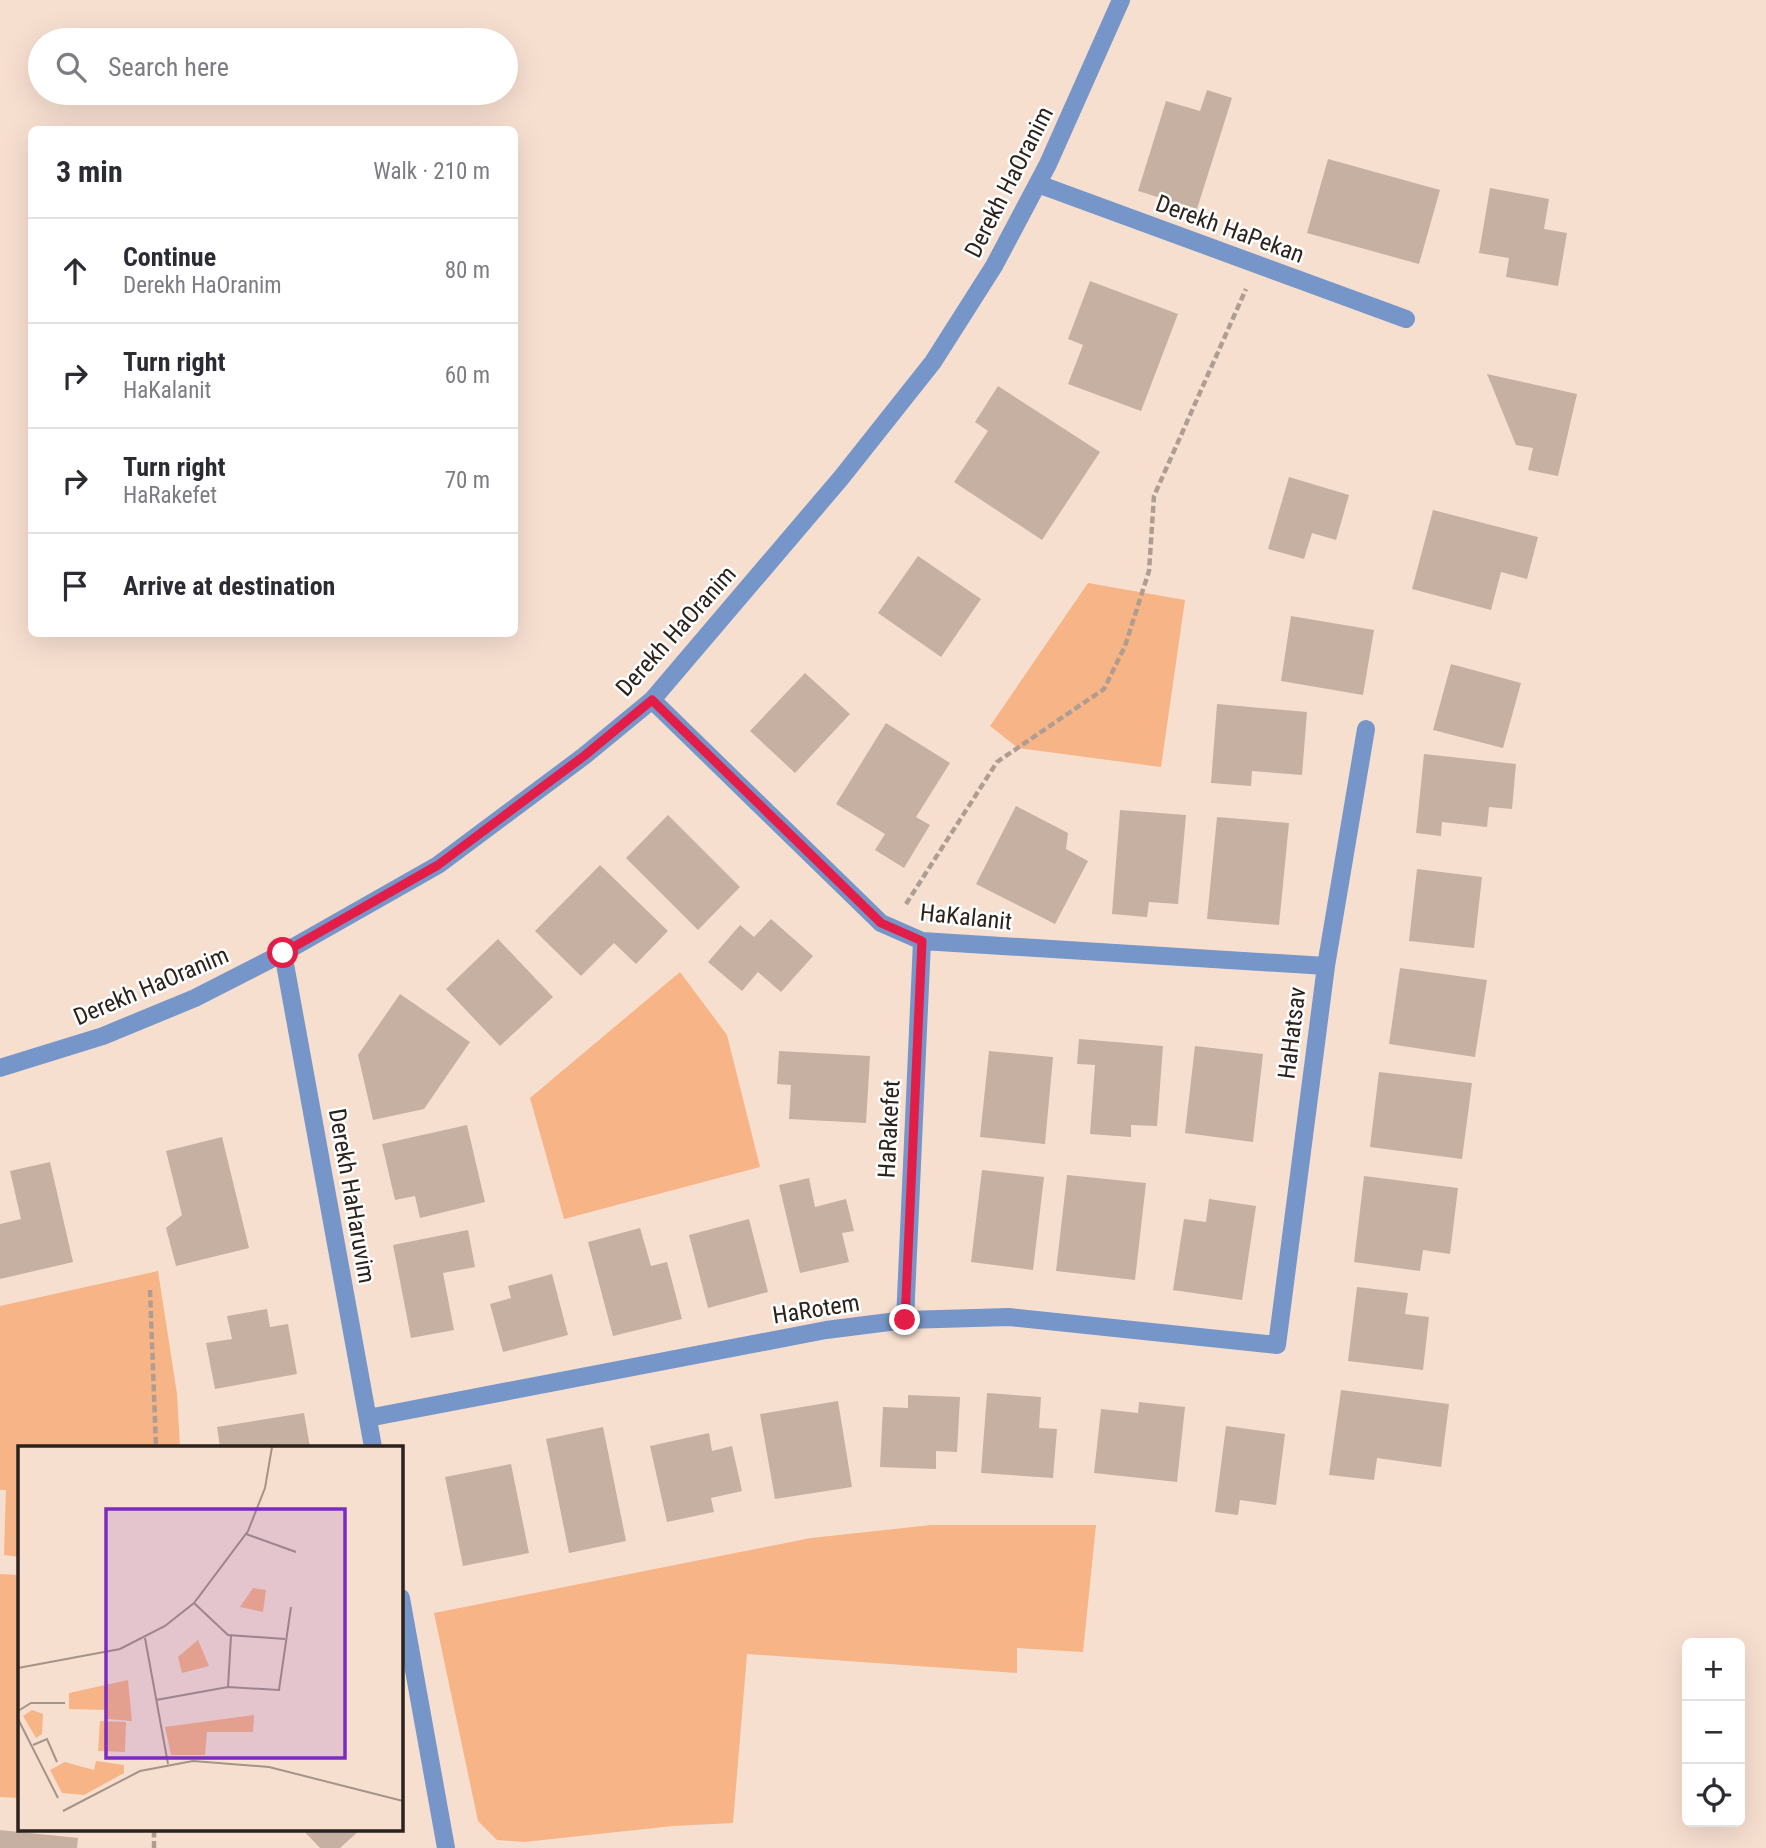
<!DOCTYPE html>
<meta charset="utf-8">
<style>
body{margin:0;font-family:"Roboto Condensed",sans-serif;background:#f7f7f7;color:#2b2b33}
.controls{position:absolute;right:21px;bottom:21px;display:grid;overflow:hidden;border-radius:10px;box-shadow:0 7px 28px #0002}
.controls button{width:63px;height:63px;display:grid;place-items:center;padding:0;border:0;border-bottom:2px solid #e1e1e2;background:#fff;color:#2b2b33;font:35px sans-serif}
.stop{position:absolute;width:21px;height:21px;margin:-16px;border:5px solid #e11d48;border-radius:50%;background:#fff}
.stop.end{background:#e11d48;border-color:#fff;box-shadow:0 2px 7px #0008}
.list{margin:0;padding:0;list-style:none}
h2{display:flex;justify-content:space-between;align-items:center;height:91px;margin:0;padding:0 28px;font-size:30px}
h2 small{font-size:23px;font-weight:400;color:#7c7c81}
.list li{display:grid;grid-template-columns:46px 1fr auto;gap:21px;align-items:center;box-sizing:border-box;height:105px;padding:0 28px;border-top:2px solid #e1e1e2}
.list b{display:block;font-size:26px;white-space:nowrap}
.list p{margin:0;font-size:23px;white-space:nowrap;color:#7c7c81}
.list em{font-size:23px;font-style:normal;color:#7c7c81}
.icon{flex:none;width:38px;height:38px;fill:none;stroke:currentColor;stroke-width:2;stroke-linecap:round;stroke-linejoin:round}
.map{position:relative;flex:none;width:1766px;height:1848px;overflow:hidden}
.search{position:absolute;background:#fff;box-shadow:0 7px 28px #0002;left:28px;top:28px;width:490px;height:77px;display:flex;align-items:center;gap:18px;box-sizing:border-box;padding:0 24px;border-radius:38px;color:#7c7c81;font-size:26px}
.panel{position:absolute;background:#fff;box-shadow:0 7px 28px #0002;left:28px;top:126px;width:490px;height:511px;border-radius:10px}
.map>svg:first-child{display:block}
.green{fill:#f6b487}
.building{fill:#c6b0a1}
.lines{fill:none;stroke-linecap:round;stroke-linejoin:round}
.path{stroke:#b09d92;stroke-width:4.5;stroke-dasharray:7 3.5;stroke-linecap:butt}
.minor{stroke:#7696c9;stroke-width:18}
.tertiary{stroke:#7696c9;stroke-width:18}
.route{stroke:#e11d48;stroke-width:9}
.labels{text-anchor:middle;stroke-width:5;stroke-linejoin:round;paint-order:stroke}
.street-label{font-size:24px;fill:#2b221d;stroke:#fff}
.inset-road{fill:none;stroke:#a59388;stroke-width:2}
.view{fill:#7b2cbf;fill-opacity:0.15;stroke:#7b2cbf;stroke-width:3.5}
.inset-edge{fill:none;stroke:#2b221d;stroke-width:3.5}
</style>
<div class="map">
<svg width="1766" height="1848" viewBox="0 0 1766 1848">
<rect width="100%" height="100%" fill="#f7dfd0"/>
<!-- green -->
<path class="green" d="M1088 583 1185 600 1161 767 1018 748 990 726Z
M680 972 727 1035 760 1167 564 1219 530 1098Z
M158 1271 177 1394 180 1447H19V1557L4 1555 6 1490H0V1306Z
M931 1525H1096L1083 1652 1017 1648V1673L747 1654 733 1823 673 1826 524 1842 497 1840 478 1821 434 1613 811 1538Z
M0 1574 19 1575V1798L0 1797Z"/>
<!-- building -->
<path class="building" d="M1207 90 1232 98 1197 209 1138 191 1166 101 1200 111Z
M1328 159 1440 190 1419 264 1307 233Z
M1490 188 1549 199 1544 229 1567 233 1558 286 1506 277 1509 258 1479 253Z
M1090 281 1178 314 1141 411 1068 384 1083 345 1068 339Z
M1487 374 1577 394 1558 476 1528 470 1533 448 1516 445Z
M998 386 1100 452 1042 540 954 482 988 431 975 422Z
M1289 477 1349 495 1336 540 1312 533 1304 559 1268 549Z
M1433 510 1538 537 1527 579 1501 572 1491 610 1412 589Z
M918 556 981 599 941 657 878 613Z
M1291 616 1374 630 1363 695 1281 681Z
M1451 664 1521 683 1503 748 1433 730Z
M805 673 850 714 795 773 750 731Z
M1217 704 1307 712 1302 775 1252 771 1251 786 1211 783Z
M886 723 950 763 916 817 930 825 904 868 875 850 885 834 836 804Z
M1424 754 1516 764 1512 809 1489 807 1487 827 1442 822 1441 836 1416 833Z
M1016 806 1068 833 1066 849 1088 861 1055 924 976 884Z
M1120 810 1186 815 1178 904 1149 902 1147 917 1112 914Z
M668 815 740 887 698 930 626 858Z
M1217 817 1289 823 1279 925 1207 919Z
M600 865 668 931 636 964 614 943 581 976 535 931Z
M1417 869 1482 877 1474 948 1409 941Z
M771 919 813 956 781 992 758 972 742 991 708 962 740 925 754 937Z
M498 939 553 997 500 1046 446 989Z
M1400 968 1487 980 1475 1057 1389 1044Z
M400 994 470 1042 424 1109 373 1120 358 1055Z
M1079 1039 1163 1046 1157 1126 1131 1125V1137L1090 1134 1095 1065 1077 1064Z
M1195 1046 1263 1054 1253 1142 1185 1133Z
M779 1051 870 1056 866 1123 789 1119 791 1085 777 1084Z
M989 1051 1053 1057 1045 1144 980 1137Z
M1379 1072 1472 1083 1462 1159 1370 1147Z
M467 1125 485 1202 420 1218 415 1196 395 1200 382 1144Z
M222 1137 249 1248 176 1266 166 1228 182 1215 166 1151Z
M50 1162 73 1262 0 1279V1224L21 1219 10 1171Z
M982 1170 1044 1177 1033 1270 971 1262Z
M1067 1175 1146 1183 1135 1280 1056 1271Z
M1364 1176 1458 1188 1450 1254 1423 1250 1420 1271 1354 1262Z
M809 1178 815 1207 846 1199 854 1231 842 1233 849 1262 800 1273 779 1185Z
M1209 1199 1256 1206 1242 1300 1173 1290 1184 1219 1206 1222Z
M749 1219 768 1292 708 1308 689 1235Z
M640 1228 651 1266 667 1262 682 1319 613 1336 588 1242Z
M468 1230 475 1267 443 1273 454 1330 411 1338 393 1245Z
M552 1274 568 1335 503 1352 490 1304 511 1298 508 1286Z
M1357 1287 1408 1293 1405 1314 1429 1317 1423 1370 1348 1361Z
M267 1309 270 1327 288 1324 297 1374 215 1389 206 1343 232 1339 227 1316Z
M1341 1390 1449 1404 1441 1467 1377 1458 1374 1480 1329 1475Z
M987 1393 1041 1397 1039 1428 1057 1429 1053 1478 981 1473Z
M908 1395 960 1397 957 1452 936 1451V1469L880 1467 883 1407 908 1408Z
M838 1401 852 1487 775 1499 760 1414Z
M1139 1402 1185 1407 1177 1482 1094 1473 1101 1409 1138 1413Z
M304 1413 310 1447H220L217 1427Z
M1226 1426 1285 1434 1276 1505 1240 1500 1238 1515 1215 1512Z
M603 1427 626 1541 569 1553 546 1439Z
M709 1433 712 1451 732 1446 742 1491 711 1498 714 1512 667 1522 650 1446Z
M511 1464 529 1553 463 1566 445 1477Z
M302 1829H361L340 1848H320Z
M0 1830 78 1838 77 1848H0Z"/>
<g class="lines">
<!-- path -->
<path class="path" d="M906 904 997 762 1104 689 1125 646 1149 571 1154 496 1246 289
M150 1290 156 1447
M154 1848V1829"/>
<!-- minor -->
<path class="minor" d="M1038 184 1406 319
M652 700 881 923 922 941 1326 966
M905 1320 922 941
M368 1418 826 1330 905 1320 1009 1317 1277 1345 1326 966 1366 729
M373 1447 283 953 438 865 584 756 652 700 841 478 933 362 994 266 1048 164 1121 0
M401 1598 446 1848"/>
<!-- tertiary -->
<path class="tertiary" d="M0 1068 103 1036 195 998 283 953"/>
</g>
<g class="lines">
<!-- route -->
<path class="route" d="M283 953 438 865 584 756 652 700 881 923 922 941 905 1320"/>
</g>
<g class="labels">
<!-- street labels -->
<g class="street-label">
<text transform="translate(1009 182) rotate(-63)" y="8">Derekh HaOranim</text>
<text transform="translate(1230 229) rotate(20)" y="8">Derekh HaPekan</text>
<text transform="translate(676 631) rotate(-48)" y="8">Derekh HaOranim</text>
<text transform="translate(966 917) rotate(6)" y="8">HaKalanit</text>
<text transform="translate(151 986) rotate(-23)" y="8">Derekh HaOranim</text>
<text transform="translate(1292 1033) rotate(-83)" y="8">HaHatsav</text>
<text transform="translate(889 1129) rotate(-87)" y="8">HaRakefet</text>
<text transform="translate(352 1196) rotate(80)" y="8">Derekh HaHaruvim</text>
<text transform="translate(816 1309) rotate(-9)" y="8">HaRotem</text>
</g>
</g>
<!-- overview -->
<g transform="translate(18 1446)">
<rect width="385" height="385" fill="#f7dfd0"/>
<path d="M235 142 248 144 245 166 222 161ZM180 194 191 220 164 227 160 211ZM110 234 114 275 89 273V264L51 263V247ZM14 264 25 268 24 288 18 292 5 270ZM236 269 235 286H189L187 309H153L147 281ZM82 275 108 276 107 306 80 305ZM78 315 106 319V327L66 349 44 347 32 324 47 316 76 324Z" fill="#f6b487"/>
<path class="inset-road" d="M228 88 278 106M176 157 210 189 267 193M127 192 150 318M0 222 102 203 147 180 176 157 230 85 247 42 254 1M210 241 213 190M138 254 210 241 261 244 273 161M0 265 13 257H47M0 273 40 352M15 299 29 293 39 316M45 365 122 325 175 315 251 321 385 355"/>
<path class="view" d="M88 63H327V312H88Z"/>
<rect width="385" height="385" class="inset-edge"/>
</g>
</svg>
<div class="controls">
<button>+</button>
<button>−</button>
<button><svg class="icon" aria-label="locate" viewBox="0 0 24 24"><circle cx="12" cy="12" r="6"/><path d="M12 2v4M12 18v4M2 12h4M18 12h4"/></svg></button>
</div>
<div class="stop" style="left:283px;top:953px"></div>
<div class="stop end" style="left:905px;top:1320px"></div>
<div class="search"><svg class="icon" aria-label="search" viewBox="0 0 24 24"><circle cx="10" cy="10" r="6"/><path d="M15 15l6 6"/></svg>Search here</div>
<section class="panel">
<h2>3 min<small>Walk · 210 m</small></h2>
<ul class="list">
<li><svg class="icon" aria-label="ahead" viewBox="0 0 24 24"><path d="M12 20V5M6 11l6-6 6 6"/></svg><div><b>Continue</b><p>Derekh HaOranim</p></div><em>80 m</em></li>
<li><svg class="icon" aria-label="right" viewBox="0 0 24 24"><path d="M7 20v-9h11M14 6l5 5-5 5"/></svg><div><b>Turn right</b><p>HaKalanit</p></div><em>60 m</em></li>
<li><svg class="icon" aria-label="right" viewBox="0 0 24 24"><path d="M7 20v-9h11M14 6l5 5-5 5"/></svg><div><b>Turn right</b><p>HaRakefet</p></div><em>70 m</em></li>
<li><svg class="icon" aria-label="arrive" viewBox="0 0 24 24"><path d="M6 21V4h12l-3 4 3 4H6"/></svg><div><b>Arrive at destination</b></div></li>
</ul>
</section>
</div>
